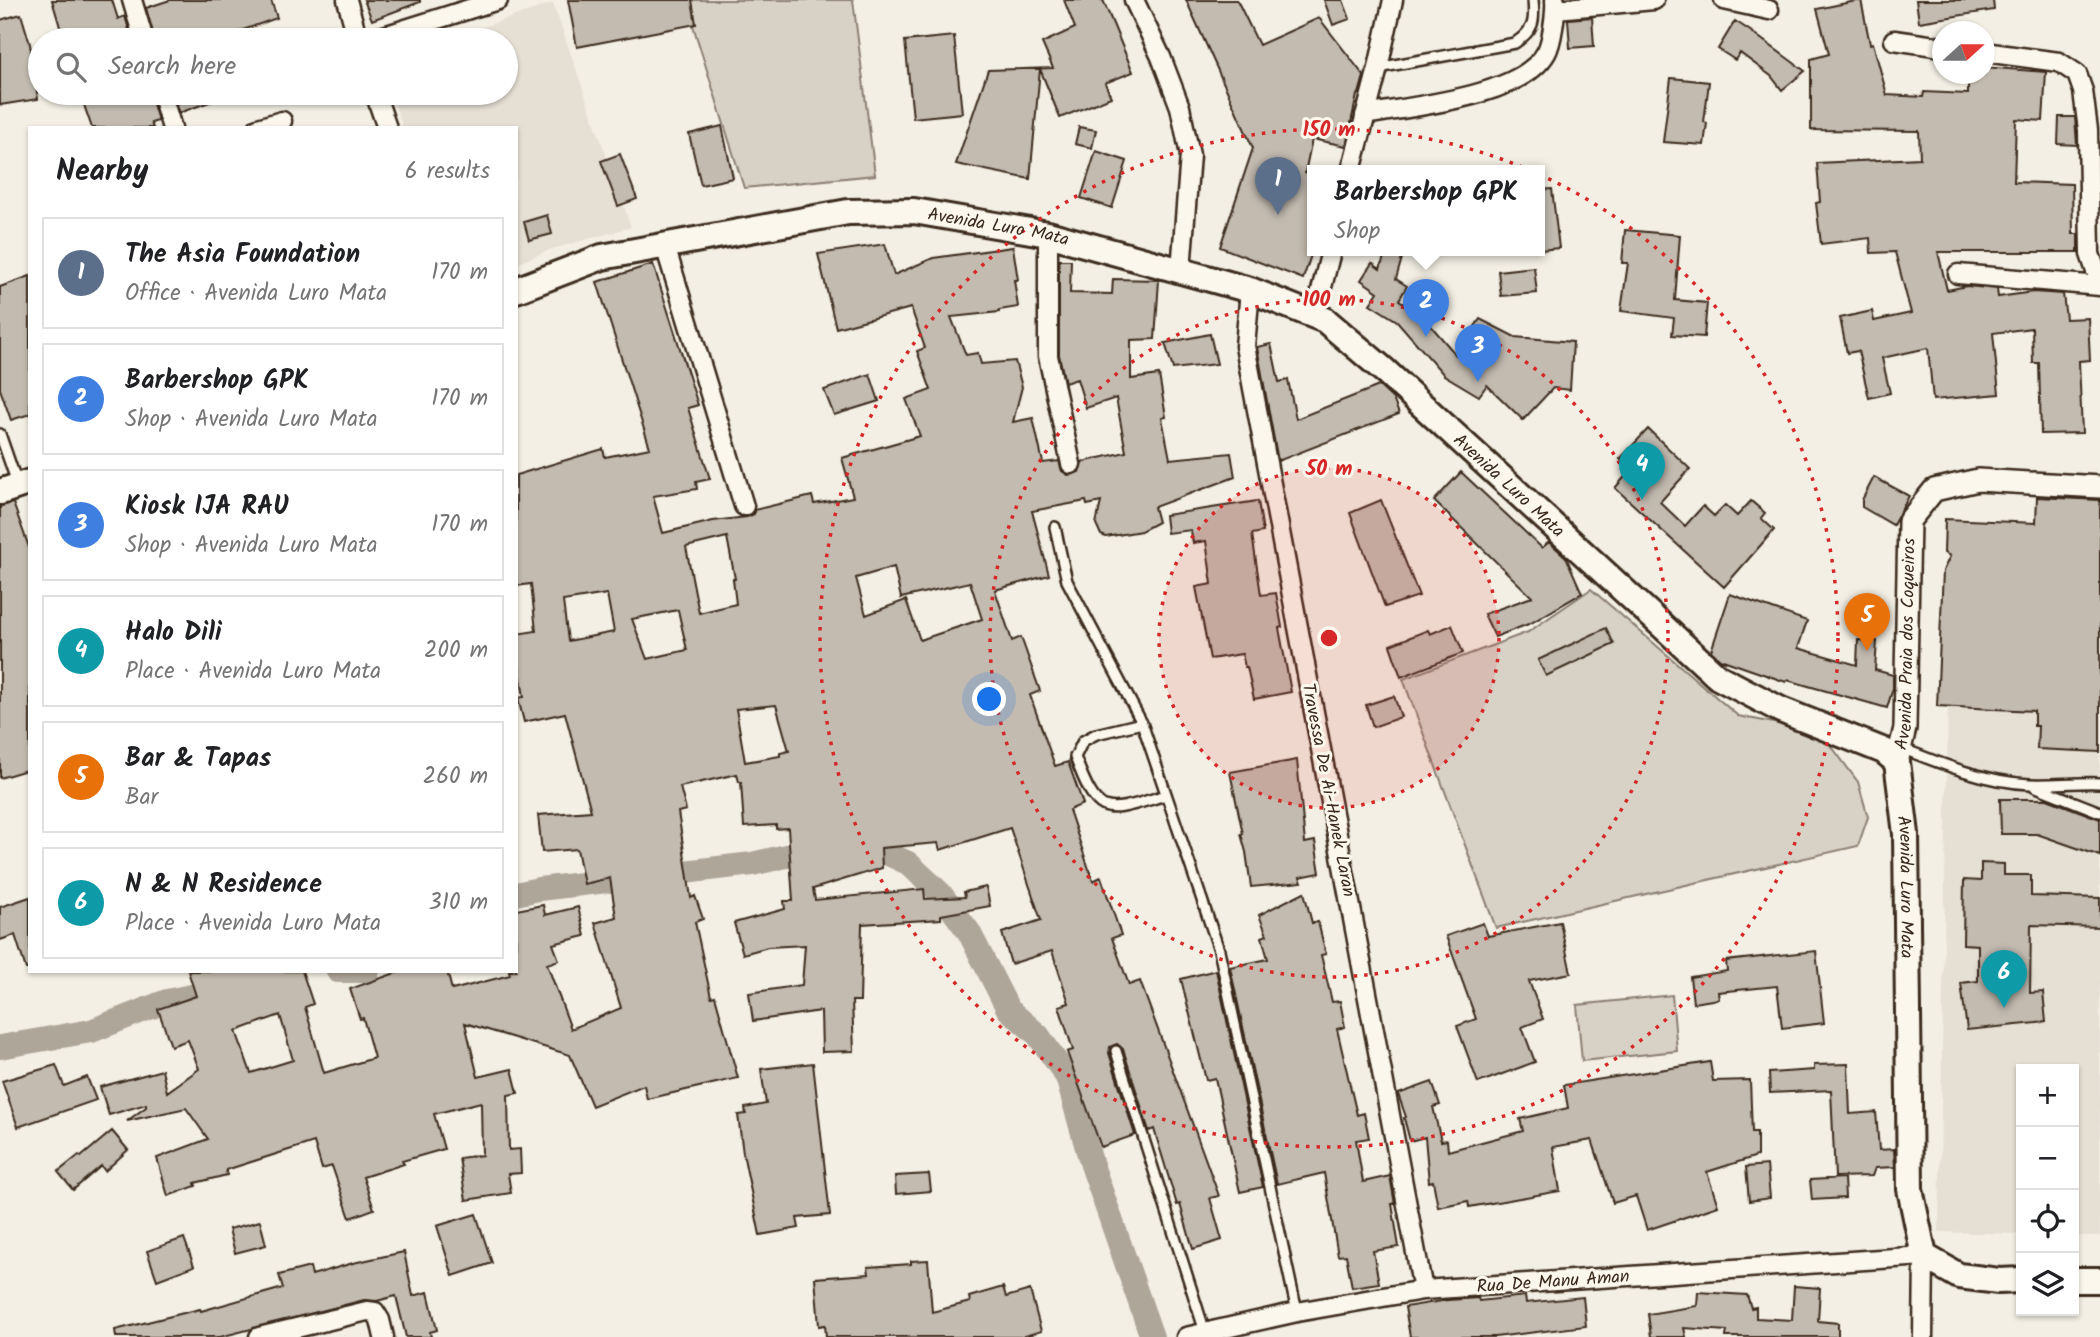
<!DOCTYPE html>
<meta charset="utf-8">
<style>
body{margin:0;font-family:Kalam,sans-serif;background:#f6f6f6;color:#202124}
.controls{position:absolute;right:21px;bottom:21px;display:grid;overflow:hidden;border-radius:0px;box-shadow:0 2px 5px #0004}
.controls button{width:63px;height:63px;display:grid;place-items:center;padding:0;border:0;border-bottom:2px solid #e0e0e0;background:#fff;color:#202124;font:35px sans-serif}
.compass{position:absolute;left:1932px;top:21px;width:63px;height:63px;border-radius:50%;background:#fff;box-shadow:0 2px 5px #0004;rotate:69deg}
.you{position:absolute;left:990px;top:700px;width:24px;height:24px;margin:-18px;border:5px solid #fff;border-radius:50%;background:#1a73e8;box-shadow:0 0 0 10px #1a73e833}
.badge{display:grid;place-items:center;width:46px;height:46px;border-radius:50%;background:#c8321e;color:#fff;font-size:23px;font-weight:700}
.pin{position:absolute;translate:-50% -58px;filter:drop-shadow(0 2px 4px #0008)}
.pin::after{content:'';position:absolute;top:37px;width:24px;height:21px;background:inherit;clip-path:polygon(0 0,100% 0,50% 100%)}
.popup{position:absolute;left:1307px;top:165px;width:238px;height:91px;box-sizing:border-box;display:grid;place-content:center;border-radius:0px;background:#fff;filter:drop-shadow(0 2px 5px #0005);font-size:23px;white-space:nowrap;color:#757577}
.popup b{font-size:26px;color:#202124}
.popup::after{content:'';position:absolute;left:50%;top:100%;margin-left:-14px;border:14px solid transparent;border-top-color:#fff}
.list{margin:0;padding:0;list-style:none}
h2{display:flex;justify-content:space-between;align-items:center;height:91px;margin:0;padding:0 28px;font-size:30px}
h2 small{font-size:23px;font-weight:400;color:#757577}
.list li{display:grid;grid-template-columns:46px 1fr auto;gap:21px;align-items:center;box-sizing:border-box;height:112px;margin:0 14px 14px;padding:0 14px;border:2px solid #e0e0e0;border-radius:0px}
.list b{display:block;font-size:26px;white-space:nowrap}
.list p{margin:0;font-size:23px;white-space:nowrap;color:#757577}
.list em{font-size:23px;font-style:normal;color:#757577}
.icon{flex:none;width:38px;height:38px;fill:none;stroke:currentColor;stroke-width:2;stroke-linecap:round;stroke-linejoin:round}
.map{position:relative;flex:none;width:2100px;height:1337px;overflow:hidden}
.search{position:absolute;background:#fff;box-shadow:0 2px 5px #0004;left:28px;top:28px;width:490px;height:77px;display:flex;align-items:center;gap:18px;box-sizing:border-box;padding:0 24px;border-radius:38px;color:#757577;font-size:26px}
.panel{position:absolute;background:#fff;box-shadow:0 2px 5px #0004;left:28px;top:126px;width:490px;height:847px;border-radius:0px}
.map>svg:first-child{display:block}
.built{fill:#e5dfd4}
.green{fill:#d8d1c6;stroke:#8a7e72;stroke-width:2}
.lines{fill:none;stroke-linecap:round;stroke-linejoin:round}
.canal{stroke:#afa69a;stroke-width:24}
.building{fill:#c3bbb0;stroke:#3b2a1e;stroke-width:2;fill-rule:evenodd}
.service-casing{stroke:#3b2a1e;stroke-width:14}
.minor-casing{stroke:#3b2a1e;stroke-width:23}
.tertiary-casing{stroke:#3b2a1e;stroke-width:26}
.secondary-casing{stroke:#3b2a1e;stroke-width:30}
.service{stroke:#fbf7ec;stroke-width:9}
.minor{stroke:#fbf7ec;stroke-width:18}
.tertiary{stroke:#fbf7ec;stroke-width:21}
.secondary{stroke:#fbf7ec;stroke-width:24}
.ring{fill:none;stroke:#d62828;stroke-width:3.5;stroke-dasharray:3.5 7}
.labels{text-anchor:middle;stroke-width:6;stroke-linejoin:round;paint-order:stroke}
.street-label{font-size:18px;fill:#3b2a1e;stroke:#fbf7ec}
.centre{fill:#d62828;stroke:#fbf7ec;stroke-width:3.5}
.ring-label{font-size:21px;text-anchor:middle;font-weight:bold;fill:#d62828;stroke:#fbf7ec;stroke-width:6;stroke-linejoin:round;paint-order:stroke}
</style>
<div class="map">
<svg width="2100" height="1337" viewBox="0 0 2100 1337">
<rect width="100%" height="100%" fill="#f3efe4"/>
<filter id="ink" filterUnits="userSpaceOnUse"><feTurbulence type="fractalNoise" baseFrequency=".0143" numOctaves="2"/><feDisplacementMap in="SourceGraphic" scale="14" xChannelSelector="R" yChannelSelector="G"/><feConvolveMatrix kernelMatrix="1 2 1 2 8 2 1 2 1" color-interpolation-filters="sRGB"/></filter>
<g filter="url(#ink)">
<!-- built -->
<path class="built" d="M553 3 631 227 549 250 516 264V128H403L391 93H506V40H445Z
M1951 527 2100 535V1236H2074V1069H2021V1234L1939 1232Z"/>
<!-- green -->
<path class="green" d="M685 0H853L875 175 744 188Z
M1591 589 1738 716 1821 732 1858 782 1868 817 1858 846 1496 928 1403 679 1528 632Z
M1672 995 1677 1051 1582 1061 1577 1005Z"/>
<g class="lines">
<!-- canal -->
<path class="canal" d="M516 894 539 889 752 864 799 853 831 843H864L908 863 940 893 969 932 1008 1009 1038 1035 1067 1077 1091 1162 1152 1337
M338 971H368
M0 1047 91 1031 167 1001 206 993 228 985"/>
</g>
<!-- building -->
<path class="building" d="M52 0H112L118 19 125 16 132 40H82L80 32 63 37Z
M170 0H271L277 18 237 32 240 40H155L146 8Z
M364 0H420V2L372 20Z
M568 0H692L696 24 577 47Z
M1064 0H1103L1133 72 1105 83 1111 97 1060 118 1040 69 1030 179 956 164 988 70 1053 68 1042 43 1075 28Z
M1186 0H1237L1259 45 1319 18 1364 76 1359 94 1357 95 1346 146 1312 139 1305 173 1312 175V252L1303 279 1220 247 1253 148Z
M1324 0H1343L1350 19 1333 25Z
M1861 0 1870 44 1873 43 1887 95 1923 97 1924 92 1968 94V75H1984V67L2046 72 2043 121 2016 119 2014 182 2072 184 2073 234H2078V252H1938L1947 290 1967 286 1997 289 1998 297 2033 292 2063 294 2066 319 2088 318 2090 360 2079 361 2082 433 2041 434 2039 363H2033L2032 328 1993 333 1999 394 1933 400 1928 348 1882 358 1890 393 1869 398 1858 351 1847 353 1840 318 1872 311 1874 321 1911 313 1895 252 1871 253 1870 238 1821 244 1816 203 1820 202 1817 163 1920 158 1919 131 1811 130V59L1829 54 1817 9Z
M1916 0H1993L1994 10 1919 22Z
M21 14 30 44 38 99 0 105V20Z
M1592 17 1594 46 1570 48 1568 19Z
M1735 21 1749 30 1805 71 1782 90 1771 76 1740 53 1735 60 1718 49Z
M954 36 962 113 913 118 905 41Z
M1671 78 1709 82 1704 122 1707 123 1704 145 1663 142Z
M108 93H150L158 121 151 123 153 128H92L83 102Z
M173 93H229V95L179 113Z
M2059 117H2075L2077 145 2058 144Z
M722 126 733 178 701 185 689 134Z
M1079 127 1096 130 1092 148 1075 144Z
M1096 151 1127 161 1112 208 1081 198Z
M620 154 637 199 618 206 601 161Z
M1552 189 1559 248 1540 250V190Z
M547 215 552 234 529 240 524 222Z
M1625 230 1680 235 1675 300 1707 303 1704 337 1672 335 1674 318 1621 311 1628 263H1622Z
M885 244 894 275 933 258 1013 247 1018 280H1014L1018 307 999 310V312L951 317 966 355 978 353 981 364 1015 361 1022 387 1013 422 1033 418 1043 463 1059 461 1062 471 1068 475 1079 472 1082 462 1126 452 1116 398 1086 408 1077 379 1065 383 1059 355V260H1071L1070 293 1112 294 1113 279 1159 280 1155 339 1131 340V379L1159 375 1166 417 1162 418 1170 459 1231 453 1235 477 1154 507 1158 522 1141 531 1106 537 1101 535 1096 524 1101 502 1087 505 1086 501 1032 511 1049 575 995 590 1012 641 1021 637 1040 691 1030 695 1055 766 1068 762 1083 804 1069 810 1093 881 1101 877 1121 935 1112 938 1129 985 1140 981 1219 1196 1210 1198 1222 1240 1193 1249 1180 1204 1177 1205 1154 1129 1149 1131 1123 1049 1117 1044 1110 1047 1109 1053 1135 1135 1101 1147 1067 1052 1073 1050 1059 1006 1069 1003 1052 951 1011 964 1002 933 1041 920 1010 828 940 850 938 843 881 848 882 868 813 889 815 900 924 889 925 899 965 897 964 892 986 887 990 906 941 915V919L862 924 860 1001H852L854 1051 822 1052 821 1011 753 1021 749 993 802 985 805 945 768 947 743 954 734 923 785 909 784 901H793L788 828 776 829V825L744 827 741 782H739L737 774 680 787 686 810 678 812 691 898 695 896 703 919 695 922 711 997 715 996 738 1078 647 1099 644 1085 592 1106 570 1055 465 1023 478 1077 512 1069 518 1093 508 1095 509 1150 520 1149 521 1173 508 1174 511 1193 466 1200 459 1158 482 1155 481 1102 434 1114 444 1149 402 1161 404 1164 363 1177 374 1209 350 1218 332 1166 322 1169 314 1142 226 1170 227 1175 195 1183 196 1186 168 1196 157 1158 208 1139 186 1108 127 1121 146 1107V1104L109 1115 100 1087 162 1070 167 1092 199 1069 188 1040 171 1046 158 1009 196 996 188 971H302L313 1004 305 1007 324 1073 374 1058 363 1018 360 1019 350 989 401 971H447L452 990 510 975 509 971H516V910L543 905 545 915 578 907 585 936 553 944 559 960 547 964 571 1029 621 1008 595 923 616 917 610 878 584 884 577 849 542 852 538 815 591 811 565 713 524 722 518 698 524 697 516 649V634L536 631 531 584 516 586V475L603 449 605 457 650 448 597 282 653 264 698 405 688 408 710 479 696 482 697 489 653 496 663 533 713 521 747 517 754 514V510L812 496 814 504 853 497 842 458 920 436 906 399 931 390 917 351 925 348 911 308 836 328 818 254ZM727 537 735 579H733L736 604 699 613 686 547ZM894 567 901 598 970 582 982 619 920 640 906 600 866 615 856 578ZM607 594 614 632 568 641 563 601ZM678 610 687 650 647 659 632 619ZM776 705 789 751 780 753V756L745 762 736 709ZM280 1015 293 1060 251 1073 236 1031Z
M1386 251H1404L1396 279 1407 286 1399 300 1421 314 1456 355 1480 319 1515 337 1573 342 1570 390 1553 388 1523 420 1487 385 1479 396 1444 375 1397 321 1370 304 1378 292 1361 280 1372 263 1380 269Z
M1534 267 1537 293 1501 296 1498 271Z
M30 276V414L11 420 0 389V287Z
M1210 334 1217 364 1173 369 1165 343Z
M1271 344 1279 382 1288 380 1296 419 1379 386 1393 399 1399 414 1278 461 1257 347Z
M870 374 879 401 834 415 824 390Z
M1648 429 1690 469 1660 502 1685 526 1703 506 1714 516 1725 505 1737 516 1751 501 1765 513 1761 518 1774 530 1724 587 1615 488 1631 470 1620 459Z
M1461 472 1542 548 1549 542 1566 557 1582 593 1531 623 1495 637 1484 614 1532 597 1434 501Z
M1874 477 1909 496 1893 525 1862 507V500Z
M2037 497 2100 500V752L2037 749 2038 726H2034V711L1937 706 1943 571 1950 556 1944 553 1945 519 2036 523Z
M1381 500 1419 596 1385 607 1350 513Z
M1258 501 1263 532 1252 534 1261 595 1276 593 1282 627 1279 628 1291 692 1254 699 1247 667H1245L1242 654 1210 659 1196 587 1212 584 1206 541 1193 543 1191 530 1167 533 1165 515Z
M13 503 30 550V769L0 778V506Z
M1730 594 1807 621 1798 648 1857 665 1858 640 1877 641 1875 670 1893 675V688L1887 708 1787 680 1786 682 1720 659 1711 651Z
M1452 625 1463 653 1401 677 1390 645 1428 630 1430 634Z
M1606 628 1614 644 1546 676 1538 660Z
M1394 696 1401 717 1373 727 1366 705Z
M1297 760 1305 843 1315 841 1320 873 1300 877 1302 882 1251 887 1246 852 1241 834H1243L1230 772Z
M2000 799H2047L2100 819V856L2037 834H2001Z
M1981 863 2004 864V875H2031V896L2100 898V927L2031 925 2030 993 2043 992 2046 1022 1967 1030 1961 983 1978 981V945L1963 944 1964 880 1981 881Z
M1304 892 1312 923 1318 922 1326 954 1321 955 1332 1002 1340 1001 1345 1027 1337 1029 1357 1115 1364 1113 1369 1138 1356 1140 1363 1182 1390 1176 1395 1204H1392L1399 1247 1373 1251 1379 1283 1352 1287 1346 1255 1338 1256 1324 1173 1277 1184 1230 967 1268 959 1262 937 1267 935 1259 915Z
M30 897V969H26L15 935 0 940V907Z
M1560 922 1571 973 1529 981 1543 1019 1522 1027 1535 1062 1478 1083 1457 1026 1476 1019 1446 936 1483 923 1488 936Z
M1816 951 1824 1023 1782 1028 1777 986 1718 992 1719 999 1693 1003 1690 977 1727 971 1726 961Z
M1216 970 1263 1187 1240 1192 1215 1078 1206 1080 1181 979Z
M1710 1062 1713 1081 1750 1080 1752 1132H1757V1156L1707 1172 1718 1206 1647 1230 1636 1196 1613 1203 1592 1140 1553 1147 1560 1191 1469 1207 1468 1201 1438 1207 1433 1181 1429 1182 1425 1137 1410 1141 1404 1118 1406 1117 1398 1094 1432 1082 1440 1105 1433 1107 1441 1141 1447 1140 1448 1151 1523 1131 1520 1119 1568 1108 1564 1085Z
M813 1063 830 1215 797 1218 799 1228 760 1235 743 1153 738 1115 746 1114 745 1108 766 1104 761 1069Z
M1848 1064 1850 1114 1876 1112 1879 1150 1894 1149 1895 1167 1875 1168 1872 1176 1835 1177 1831 1090 1770 1093 1769 1073 1814 1070V1065Z
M56 1065 64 1086 87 1077 96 1100 18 1127 2 1081Z
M112 1131 128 1150 105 1171 101 1166 73 1190 58 1172 79 1155 81 1157Z
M1767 1165 1770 1198 1749 1201 1746 1167Z
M929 1174 931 1191 896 1194 895 1176Z
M1844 1178 1845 1198 1812 1200 1810 1180Z
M476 1214 492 1263 453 1276 437 1226Z
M260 1221 266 1245 235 1253 229 1229Z
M184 1238 194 1266 157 1280 147 1251Z
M404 1252 413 1296 428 1292 437 1330 430 1332 431 1337H406L396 1296 377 1301 364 1300 220 1337H116L115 1330 200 1309 201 1311 283 1288 279 1275 310 1267 312 1275 353 1263Z
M928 1260 932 1312 970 1302 969 1297 1003 1287 1006 1297 1030 1290 1041 1331 1022 1337H826L825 1325 819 1326 815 1278 869 1274 868 1267 911 1264V1261Z
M1794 1286 1820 1288 1818 1321 1838 1323V1337H1726L1727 1331 1684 1328 1686 1337H1651L1648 1314 1697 1306 1698 1292 1747 1295 1751 1308 1756 1307V1318L1792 1320Z
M1525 1296 1526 1303 1583 1297 1586 1326 1495 1337H1410L1405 1307 1448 1300 1478 1298 1479 1301Z"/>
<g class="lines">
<!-- service casing -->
<g class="service-casing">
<path id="service" d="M1378 68 1515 43C1534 30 1535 22 1533 0
M0 434 17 483
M1055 527 1067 581 1142 723 1219 950 1297 1312
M1142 723 1096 734 1083 741 1075 757C1099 821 1105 813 1166 795
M1901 748C1941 764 1986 782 2030 784 2053 785 2077 782 2100 783
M2034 786 2100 812
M1116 1051 1205 1332"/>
</g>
<!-- minor casing -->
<g class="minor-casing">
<path id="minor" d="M132 0 144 40
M347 0 358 40
M1134 0 1161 57 1180 107 1190 155 1181 270
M1724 0 1769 10
M1556 9 1654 0
M371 40 498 0
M1894 40 1942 47
M1984 52 2059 62 2077 74 2083 91 2088 130 2090 254 2100 283
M161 93 172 128
M375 93 387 128
M1365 115C1413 106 1521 97 1546 53 1552 43 1556 12 1555 0
M258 128 282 121
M1351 171 1378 68 1393 0
M1048 234V356L1071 464
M665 246 744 506
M1958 274 2100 286
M1250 290 1245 346 1423 1290
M1315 315 1331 251
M259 1337 367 1311 375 1312 380 1320 384 1337
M1186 1337 1297 1312 1423 1290 1924 1256 1923 1337"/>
</g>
<!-- tertiary casing -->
<g class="tertiary-casing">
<g id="tertiary">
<path id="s1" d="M1897 762 1905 728 1909 521 1934 490 1978 480 2100 487"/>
</g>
</g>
<!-- secondary casing -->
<g class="secondary-casing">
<g id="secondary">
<path id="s2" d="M516 290 602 257 848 212 914 211 1048 234 1250 290 1325 320 1385 371 1718 677 1781 710 1884 751 1897 762 1906 834 1910 1189 1924 1256 1959 1276 1999 1281 2021 1280"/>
<path d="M0 492 30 482"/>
<path d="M2074 1280H2100"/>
</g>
</g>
<!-- service -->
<use href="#service" class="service"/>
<!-- minor -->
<use href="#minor" class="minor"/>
<!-- tertiary -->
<use href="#tertiary" class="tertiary"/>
<!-- secondary -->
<use href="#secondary" class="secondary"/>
</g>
</g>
<!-- distance rings -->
<circle cx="1329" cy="638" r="170" fill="#d62828" fill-opacity=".12"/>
<g class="ring">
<circle cx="1329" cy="638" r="170"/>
<circle cx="1329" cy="638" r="339"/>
<circle cx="1329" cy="638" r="509"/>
</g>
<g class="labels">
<!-- street labels -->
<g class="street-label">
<text dy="6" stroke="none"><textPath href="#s2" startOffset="494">Avenida Luro Mata</textPath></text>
<text dy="6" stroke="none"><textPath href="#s2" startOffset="1082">Avenida Luro Mata</textPath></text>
<text dy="6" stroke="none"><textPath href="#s1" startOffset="119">Avenida Praia dos Coqueiros</textPath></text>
<text transform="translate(1329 790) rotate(79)" y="6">Travessa De Ai-Hanek Laran</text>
<text dy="6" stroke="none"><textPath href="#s2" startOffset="1690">Avenida Luro Mata</textPath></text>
<text transform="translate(1553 1281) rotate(-4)" y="6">Rua De Manu Aman</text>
</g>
</g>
<circle cx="1329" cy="638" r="10" class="centre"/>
<g class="ring-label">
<text x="1329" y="136">150 m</text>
<text x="1329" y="306">100 m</text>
<text x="1329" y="475">50 m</text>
</g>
</svg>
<div class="controls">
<button>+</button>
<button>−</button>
<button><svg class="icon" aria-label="locate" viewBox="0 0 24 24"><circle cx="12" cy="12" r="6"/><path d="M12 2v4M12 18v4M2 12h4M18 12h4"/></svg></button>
<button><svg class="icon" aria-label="layers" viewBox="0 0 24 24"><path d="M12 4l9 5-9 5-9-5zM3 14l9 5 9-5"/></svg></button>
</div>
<svg class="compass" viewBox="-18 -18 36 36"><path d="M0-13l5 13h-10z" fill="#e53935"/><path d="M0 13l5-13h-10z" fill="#757577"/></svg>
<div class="you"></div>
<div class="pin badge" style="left:1278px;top:215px;background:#5c6f8a">1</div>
<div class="pin badge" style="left:1426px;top:337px;background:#3f7fe0">2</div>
<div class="popup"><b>Barbershop GPK</b>Shop</div>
<div class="pin badge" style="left:1478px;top:382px;background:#3f7fe0">3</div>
<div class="pin badge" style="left:1642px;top:500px;background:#0f9aa8">4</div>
<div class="pin badge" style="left:1867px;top:651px;background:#e8710a">5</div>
<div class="pin badge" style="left:2004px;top:1008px;background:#0f9aa8">6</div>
<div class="search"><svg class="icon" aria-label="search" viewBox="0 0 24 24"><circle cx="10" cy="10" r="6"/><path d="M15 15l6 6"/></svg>Search here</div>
<section class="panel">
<h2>Nearby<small>6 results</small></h2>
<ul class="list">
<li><span class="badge" style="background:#5c6f8a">1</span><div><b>The Asia Foundation</b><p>Office · Avenida Luro Mata</p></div><em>170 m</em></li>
<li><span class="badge" style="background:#3f7fe0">2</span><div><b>Barbershop GPK</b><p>Shop · Avenida Luro Mata</p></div><em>170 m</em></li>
<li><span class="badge" style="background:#3f7fe0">3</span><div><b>Kiosk IJA RAU</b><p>Shop · Avenida Luro Mata</p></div><em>170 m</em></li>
<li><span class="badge" style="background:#0f9aa8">4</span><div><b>Halo Dili</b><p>Place · Avenida Luro Mata</p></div><em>200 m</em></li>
<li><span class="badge" style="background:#e8710a">5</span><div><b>Bar &amp; Tapas</b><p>Bar</p></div><em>260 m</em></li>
<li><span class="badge" style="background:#0f9aa8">6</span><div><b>N &amp; N Residence</b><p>Place · Avenida Luro Mata</p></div><em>310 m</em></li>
</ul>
</section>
</div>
